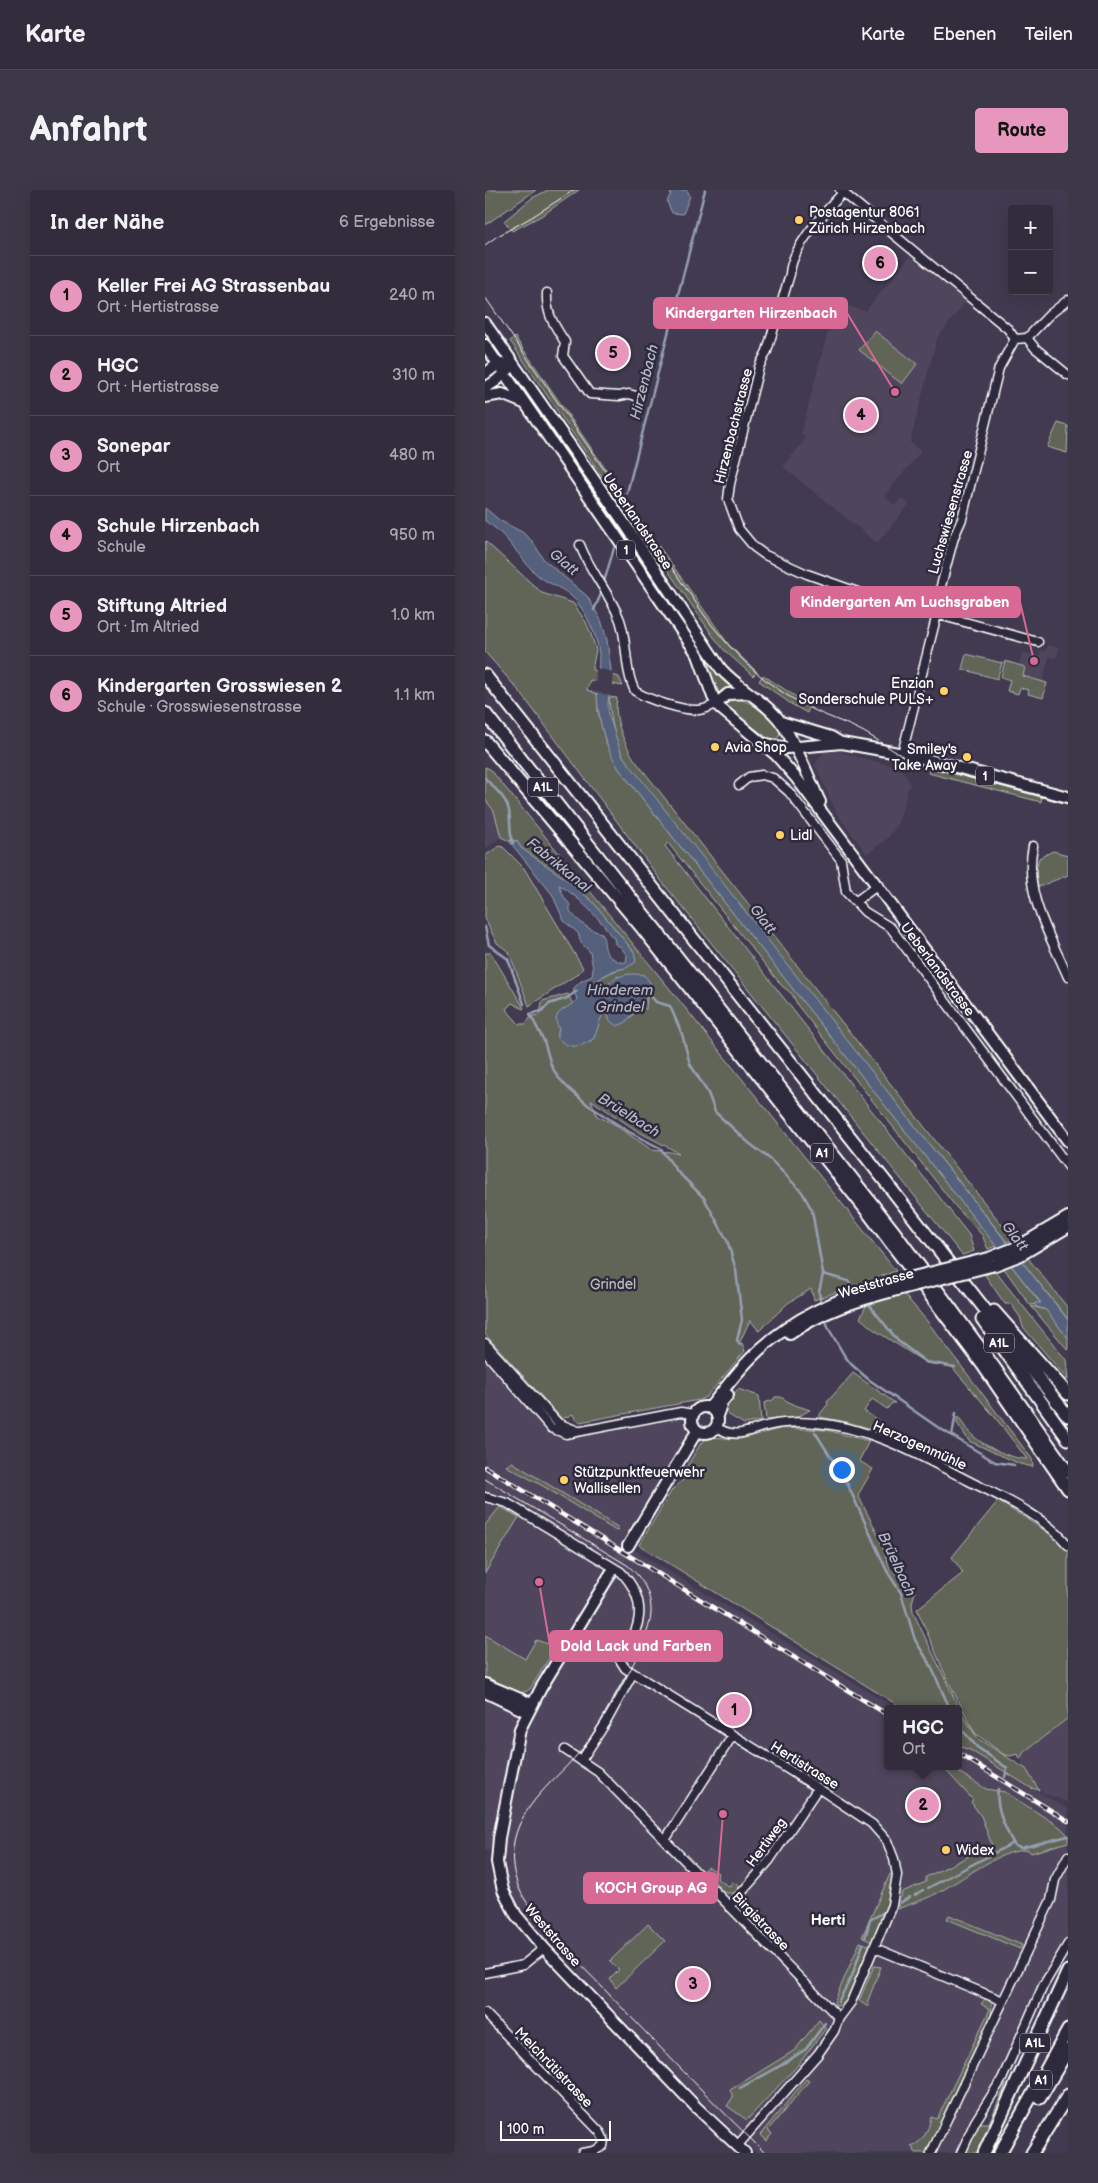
<!DOCTYPE html>
<html lang="de">
<meta charset="utf-8">
<style>
body{margin:0;font-family:"Balsamiq Sans",sans-serif;background:#3d3847;color:#f1f3f6}
.controls{position:absolute;right:15px;top:15px;display:grid;overflow:hidden;border-radius:5px;box-shadow:0 5px 20px #0002}
.controls button{width:45px;height:45px;display:grid;place-items:center;padding:0;border:0;border-bottom:1px solid #4d4856;background:#322c3c;color:#f1f3f6;font:25px sans-serif}
.scale{position:absolute;left:15px;bottom:12px;width:111px;box-sizing:border-box;padding-left:5px;border:2px solid #fff;border-top:0;font-size:14px;line-height:18px;white-space:nowrap;color:#fff;-webkit-text-stroke:4px #2f2a3d;paint-order:stroke}
.you{position:absolute;left:356px;top:1279px;width:18px;height:18px;margin:-12px;border:4px solid #fff;border-radius:50%;background:#1a73e8;box-shadow:0 0 0 8px #1a73e833}
.badge{display:grid;place-items:center;width:32px;height:32px;border-radius:50%;background:#e797bd;color:#111;font-size:16px;font-weight:700}
.pin{position:absolute;translate:-50% -50%;border:2px solid #fff;box-shadow:0 1px 5px #0006}
.popup{position:absolute;left:399px;top:1515px;width:78px;height:65px;box-sizing:border-box;display:grid;place-content:center;border-radius:5px;background:#322c3c;filter:drop-shadow(0 1px 4px #0005);font-size:16px;white-space:nowrap;color:#a8a7af}
.popup b{font-size:19px;color:#f1f3f6}
.popup::after{content:'';position:absolute;left:50%;top:100%;margin-left:-10px;border:10px solid transparent;border-top-color:#322c3c}
.list{margin:0;padding:0;list-style:none}
h2{display:flex;justify-content:space-between;align-items:center;height:65px;margin:0;padding:0 20px;font-size:21px}
h2 small{font-size:16px;font-weight:400;color:#a8a7af}
.list li{display:grid;grid-template-columns:32px 1fr auto;gap:15px;align-items:center;box-sizing:border-box;height:80px;padding:0 20px;border-top:1px solid #4d4856}
.list b{display:block;font-size:19px;white-space:nowrap}
.list p{margin:0;font-size:16px;white-space:nowrap;color:#a8a7af}
.list em{font-size:16px;font-style:normal;color:#a8a7af}
.map{position:relative;flex:none;width:583px;height:1963px;overflow:hidden;border-radius:5px}
header{display:flex;align-items:center;gap:30px;box-sizing:border-box;height:70px;padding:0 25px;background:#322c3c;border-bottom:1px solid #4d4856}
header strong{font-size:24px}
nav{display:flex;gap:28px;margin-inline-start:auto;font-size:18px}
.intro{display:flex;align-items:center;justify-content:space-between;box-sizing:border-box;height:120px;padding:0 30px}
h1{margin:0;font-size:35px}
.button{padding:12px 22px;border-radius:5px;background:#e797bd;color:#111;font-size:18px;font-weight:700}
main{display:flex;gap:30px;padding:0 30px}
aside{flex:1;background:#322c3c;border-radius:5px;box-shadow:0 5px 20px #0002}
.map>svg:first-child{display:block}
.built{fill:#50455d;fill-rule:evenodd}
.green{fill:#606558;stroke:#b0b2ac;fill-rule:evenodd}
.water{fill:#54617d;stroke:#98a0b1;fill-rule:evenodd}
.pier{fill:#423a50}
.lines{fill:none;stroke-linecap:round;stroke-linejoin:round}
.stream{stroke:#98a0b1;stroke-width:2.5}
.major-tunnel{stroke:#554e62;stroke-width:10;stroke-dasharray:10 5;stroke-linecap:butt}
.minor-casing{stroke:#fff;stroke-width:11}
.major-casing{stroke:#fff;stroke-width:14}
.highway-casing{stroke:#fff;stroke-width:15}
.minor{stroke:#2f2a3d;stroke-width:8}
.major{stroke:#2f2a3d;stroke-width:10}
.highway{stroke:#2f2a3d;stroke-width:11}
.tram{stroke:#fff;stroke-width:1}
.rail-casing{stroke:#fff;stroke-width:4.5}
.rail{stroke:#2f2a3d;stroke-width:2.5;stroke-dasharray:8;stroke-linecap:butt}
.major-bridge-casing{stroke:#fff;stroke-width:14;stroke-linecap:butt}
.major-bridge{stroke:#2f2a3d;stroke-width:10}
.poi-dot{fill:#ffd166;stroke:#2f2a3d;stroke-width:2}
.labels{text-anchor:middle;stroke-width:5;stroke-linejoin:round;paint-order:stroke}
.shield{fill:#2f2a3d;stroke:#c1bfc5;stroke-width:1}
.shield-label{font-size:12px;font-weight:bold;fill:#fff}
.poi-label{font-size:14px;fill:#fff;stroke:#2f2a3d;text-anchor:start}
.street-label{font-size:14px;fill:#fff;stroke:#2f2a3d}
.park-label{font-size:14px;fill:#b7bab4;stroke:#2f2a3d}
.water-label{font-size:15px;font-style:italic;fill:#b2b8c4;stroke:#2f2a3d}
.neighbourhood-label{font-size:15px;font-weight:bold;fill:#fff;stroke:#2f2a3d}
.leader{fill:none;stroke:#d76994;stroke-width:2}
.callout-dot{fill:#d76994;stroke:#2f2a3d;stroke-width:2}
.callout{fill:#d76994;stroke:#d76994;stroke-width:2}
.callout-label{font-size:15px;text-anchor:middle;font-weight:bold;fill:#fff}
</style>
<header>
<strong>Karte</strong>
<nav><a>Karte</a><a>Ebenen</a><a>Teilen</a></nav>
</header>
<div class="intro"><h1>Anfahrt</h1><a class="button">Route</a></div>
<main>
<aside>
<h2>In der Nähe<small>6 Ergebnisse</small></h2>
<ul class="list">
<li><span class="badge">1</span><div><b>Keller Frei AG Strassenbau</b><p>Ort · Hertistrasse</p></div><em>240 m</em></li>
<li><span class="badge">2</span><div><b>HGC</b><p>Ort · Hertistrasse</p></div><em>310 m</em></li>
<li><span class="badge">3</span><div><b>Sonepar</b><p>Ort</p></div><em>480 m</em></li>
<li><span class="badge">4</span><div><b>Schule Hirzenbach</b><p>Schule</p></div><em>950 m</em></li>
<li><span class="badge">5</span><div><b>Stiftung Altried</b><p>Ort · Im Altried</p></div><em>1.0 km</em></li>
<li><span class="badge">6</span><div><b>Kindergarten Grosswiesen 2</b><p>Schule · Grosswiesenstrasse</p></div><em>1.1 km</em></li>
</ul>
</aside>
<div class="map">
<svg width="583" height="1963" viewBox="0 0 583 1963">
<rect width="100%" height="100%" fill="#423a50"/>
<filter id="ink" filterUnits="userSpaceOnUse"><feTurbulence type="fractalNoise" baseFrequency=".02" numOctaves="2"/><feDisplacementMap in="SourceGraphic" scale="10" xChannelSelector="R" yChannelSelector="G"/><feConvolveMatrix kernelMatrix="1 2 1 2 8 2 1 2 1" color-interpolation-filters="sRGB"/></filter>
<g filter="url(#ink)">
<!-- built -->
<path class="built" d="M425 66 481 112 452 148 425 252 436 262 399 306 410 315 416 308 424 314 392 353 298 277 321 248 316 244 350 113 381 121Z
M563 455 574 458 571 468 564 467 558 492 537 486 534 475 537 462 554 466 556 460 561 461Z
M339 561 355 562 408 576 419 582 425 594 412 636 402 649 382 664 352 624 330 575Z
M0 609 9 621 16 647 0 659Z
M0 1168 61 1240 77 1247H91L192 1228 200 1230 202 1234V1246L136 1352 412 1519H403V1576H473V1556L485 1560 526 1586 583 1619V1762L479 1963H272L204 1899 44 1729 29 1707 23 1692 20 1659 0 1660ZM502 1599 520 1602 575 1637 579 1643Z
M583 1528V1612L558 1603 537 1575 535 1569 540 1562Z"/>
<!-- green -->
<path class="green" d="M0 0H51L0 35Z
M63 0H94L56 26 27 41 19 31 47 8Z
M390 141 432 174 417 194 374 160Z
M30 147 144 313 138 317 25 151Z
M573 233 583 236 582 263 562 257Z
M146 317 244 455 272 482 268 486 239 460 228 446 141 320Z
M0 351 57 403 88 413 101 432 106 444 111 460 107 480 134 487 138 496 105 490 102 500 112 504 113 521 120 550 134 579 511 1056 503 1059 497 1045 471 1017 313 816 307 804 297 796 183 653 180 656 484 1045 489 1061 477 1065 178 693 35 502 0 462Z
M481 464 517 473 512 489 477 479Z
M225 470 247 499 234 505 222 473Z
M520 471 540 477 538 486 562 493 558 508 543 504 544 500 535 498 533 504 522 501 525 490 516 487Z
M278 485 325 516 322 523 306 514 274 491Z
M124 507 132 508C128 529 139 552 149 569L528 1049 522 1052 144 576C130 555 126 532 124 507Z
M245 508C266 508 283 526 295 541L294 547 290 550 284 549 244 519 241 514Z
M446 574 476 584 554 603V605L557 606 556 612 443 583Z
M0 577 5 579 189 804 411 1081 329 1110 326 1099 303 1113 274 1141 265 1130 254 1154 257 1153 260 1161 221 1207 214 1210 95 1232 90 1229 88 1224 77 1229 0 1144V763H6L39 818 38 819 27 813 21 819 34 834H40L47 826 55 825 57 811 83 804 88 815C77 819 68 827 74 839L72 847 104 852 109 848 117 823H122L125 831 146 827 154 816 161 819 162 808 167 798 132 786 117 800 103 794C119 788 123 781 141 778L149 762 108 712 81 689 36 658 32 651H24L16 647 9 621 0 609ZM106 910 154 942 194 963 167 960 127 933 112 926Z
M14 656 18 657 39 678 98 778 94 783 44 816 24 762 12 753 0 729V666Z
M568 661 583 665V685L553 697 550 684 554 668Z
M542 1067 583 1118V1129L535 1069Z
M525 1074 556 1114 545 1115 518 1077Z
M510 1081 581 1170 583 1190 538 1137 535 1127 526 1114H520L500 1085Z
M419 1104 442 1131 547 1269 548 1277 535 1274 484 1251 472 1233 473 1226C477 1231 480 1238 484 1242 496 1255 525 1269 542 1269L509 1226 467 1177 441 1173 388 1139 375 1128 384 1110Z
M546 1116 561 1120 583 1148V1160Z
M368 1183 410 1213H407L402 1219 387 1209 379 1221 393 1230 386 1239 362 1232 335 1227V1224L343 1214 342 1212Z
M253 1199 274 1206 276 1231 259 1234 244 1225 241 1221V1212Z
M290 1207H296L307 1214 325 1220 312 1227 281 1230 279 1213 288 1210Z
M298 1238 341 1240 384 1251 374 1271 388 1279 373 1305 395 1349 405 1379 430 1402 427 1413 428 1422 476 1522 489 1543 495 1550 541 1579 554 1600 546 1598 485 1560 473 1556V1519H419L154 1355 187 1300 200 1288 197 1284 216 1253 224 1247 255 1249Z
M27 1272 134 1338 131 1341 58 1296 21 1276Z
M513 1311 567 1345 583 1360V1528L539 1562 535 1569 533 1564 525 1566 518 1564 490 1543 462 1489 432 1419 478 1383 467 1367Z
M15 1317 34 1327 0 1383V1335Z
M0 1445 40 1469 51 1450C62 1454 67 1456 76 1449L45 1499C31 1509 14 1497 0 1490Z
M457 1576H464L501 1599 520 1602 575 1637 583 1645V1652L546 1663 543 1660C512 1659 471 1696 442 1708 432 1712 422 1715 413 1719L417 1702 441 1692V1687L507 1655 496 1626 486 1612 488 1610Z
M224 1677 233 1683 232 1689 245 1697 247 1692 254 1696 253 1703H240L218 1680Z
M405 1684 408 1686 405 1709 387 1752 377 1747Z
M464 1725 537 1755 535 1759 462 1729Z
M163 1734 180 1751 131 1798 125 1789 134 1780 125 1771Z
M375 1752 386 1756 364 1809 356 1815 350 1816 349 1812Z
M389 1776 396 1777 382 1813 384 1814 383 1817 374 1811Z
M501 1808 507 1814 506 1827 441 1963H431L426 1956C438 1953 444 1939 446 1927L452 1929 505 1819 496 1814Z
M334 1830 341 1838 313 1875 262 1930 242 1916 248 1907 245 1900 310 1860Z
M321 1889 324 1891 283 1940 287 1944 281 1951 275 1945Z
M521 1894 515 1914 492 1963H479L494 1933H504Z"/>
<!-- water -->
<path class="water" d="M180 0H202L205 6 198 24 187 23 182 12 186 3Z
M0 318 14 330 37 342 48 352 59 370 102 406 116 430 122 450 126 480 123 514 124 526 137 565 583 1130V1148L561 1120 550 1116V1113H556L134 579C120 557 114 533 112 507 112 493 114 479 114 465 113 449 104 429 95 416 81 396 65 397 50 383 33 366 21 343 0 331Z
M24 651H32L36 658 81 689 108 712 149 762 151 772 141 778 126 781 113 790 104 794 117 800C132 786 138 782 159 785L164 791 167 798 161 808 159 817 154 816 140 833 132 836 125 831 122 823H118L109 848C96 858 83 860 72 847L74 839C64 820 84 820 92 809L88 799 96 791 107 786 108 778 105 762 96 753 93 743 79 731 67 704ZM74 695C91 705 104 719 117 733 123 739 122 743 129 748L130 754 136 757 142 766 141 772C136 773 134 772 129 769 117 764 121 753 117 743 104 741 93 731 85 721V715L79 707Z"/>
<!-- pier -->
<path class="pier" d="M111 478 128 482 126 506 110 502Z"/>
<g class="lines">
<!-- stream -->
<path class="stream" d="M142 303 220 0
M119 392 129 358
M109 420 116 404
M0 588C8 597 22 608 24 621 26 631 24 642 28 653
M0 737 4 755 23 769 39 814
M92 801 82 808 64 814 57 821 45 824 59 851 66 875 72 886 83 898 103 915 144 942 175 958 192 981 219 1008 242 1050 251 1080 257 1130 252 1150 255 1155
M164 804 171 812 185 816 197 844 205 874 223 903 230 922 264 953 285 969 317 1002 327 1020 338 1084 334 1102 336 1116
M338 1084 363 1091 371 1100
M382 1112 413 1151 441 1172 470 1177
M339 1126 344 1139 359 1165 366 1174 383 1189 451 1236 510 1272 529 1275
M330 1242 362 1293 402 1381 416 1403 430 1450 445 1474 465 1519
M467 1246 471 1223
M473 1532 477 1539
M479 1542 492 1557 522 1578 520 1587
M513 1599C510 1618 520 1639 530 1656L536 1658 583 1646
M443 1698 528 1653
M430 1705 438 1700
M415 1713 425 1707
M380 1748 385 1730 399 1722
M353 1812 367 1786 378 1754
M255 1898 290 1879 321 1859 340 1833"/>
<!-- major-tunnel -->
<path class="major-tunnel" d="M126 1383 143 1356"/>
<!-- minor casing -->
<g class="minor-casing">
<path id="minor" d="M355 0 523 139 530 149
M360 0C343 20 306 56 305 84L282 161 274 177 245 294 243 309 254 339 269 357 280 365 322 384 381 405 553 452
M62 103C61 124 69 135 80 152L78 166 105 204 134 206 144 204 151 206 154 210
M542 148 564 125 583 110
M530 149 542 148 550 158 583 185
M95 355C105 382 125 403 135 430 143 453 139 480 150 501 163 510 199 521 214 520 220 519 226 517 232 513
M417 564 452 424V411L469 347 477 329 514 178 530 149
M254 595 264 587 277 585 288 588 304 602 356 670 361 702 380 722 406 738 583 976
M548 656C538 703 565 745 583 787
M370 712 393 695
M0 1153 73 1233 93 1241
M0 1162 66 1238 81 1244 196 1222 208 1224
M231 1237C253 1251 264 1239 286 1235 300 1232 317 1232 331 1233 386 1237 437 1267 484 1291 518 1308 558 1325 583 1355
M0 1307 22 1313 136 1382C154 1401 160 1422 148 1446 144 1454 138 1461 135 1470L140 1478 333 1598 387 1634 402 1651 409 1669 412 1685 407 1715 366 1812 354 1828 349 1841 333 1864 252 1956
M80 1560 113 1582 354 1828
M96 1571 120 1534 148 1483
M180 1650 248 1545
M244 1717 284 1671 333 1598
M390 1758 518 1811
M0 1783 38 1775 59 1758
M0 1823 115 1942 119 1950 118 1956 109 1961 97 1963
M446 1963 566 1710 570 1690 583 1666
M476 1963 490 1932 517 1889 558 1796 583 1754"/>
</g>
<!-- major casing -->
<g class="major-casing">
<path id="major" d="M0 133 142 337 236 479C252 497 273 507 289 524 306 540 324 589 335 612
M0 155 213 465 228 507 235 518 291 565 312 589 583 951
M0 184 13 174H18
M0 198 11 191 23 180
M0 207 17 204 39 213
M232 513 243 504 262 503
M296 532 346 547 356 553
M281 554 302 558 357 553 430 566 583 607
M504 1068 532 1057 583 1027
M510 1075 536 1065 583 1037
M305 1144C337 1121 374 1110 412 1100
M207 1230a13 13 0 1 1 26 0a13 13 0 1 1-26 0Z
M224 1218C238 1201 251 1183 266 1168 306 1127 355 1107 408 1092
M232 1226 237 1212 243 1205
M143 1356 212 1241
M126 1383 56 1498 35 1539 14 1648 12 1672 15 1687 18 1700 31 1725 59 1758 212 1918 260 1963
M0 1494 47 1514
M0 1502 42 1522"/>
</g>
<!-- highway casing -->
<g class="highway-casing">
<path id="highway" d="M0 485 400 991 583 1226
M0 523 410 1043 504 1170 583 1282
M0 551 157 738 378 1016 497 1174 583 1299
M509 1121 583 1204
M497 1129 583 1249
M555 1908 583 1860
M499 1963 583 1781
M515 1963 583 1840
M547 1963 583 1905"/>
</g>
<!-- minor -->
<use href="#minor" class="minor"/>
<!-- major -->
<use href="#major" class="major"/>
<!-- highway -->
<use href="#highway" class="highway"/>
<!-- tram -->
<path class="tram" d="M0 55 11 47 47 27 89 0
M0 107 220 426C248 464 281 496 323 517 341 527 361 532 379 542 397 552 413 565 432 574L583 614
M0 1289 142 1375C157 1387 167 1404 166 1424 165 1451 117 1535 98 1558 73 1589 33 1614 28 1658 26 1675 30 1693 39 1708 58 1741 93 1771 119 1799 172 1854 225 1910 280 1963"/>
<!-- rail casing -->
<g class="rail-casing">
<path id="rail" d="M0 1277 403 1525
M473 1563 583 1631"/>
</g>
<!-- rail -->
<use href="#rail" class="rail"/>
<!-- major-bridge casing -->
<g class="major-bridge-casing">
<path id="major-bridge" d="M408 1092 504 1068
M412 1100 510 1075"/>
</g>
<!-- major-bridge -->
<use href="#major-bridge" class="major-bridge"/>
</g>
</g>
<!-- markers -->
<g class="poi-dot">
<circle cx="314" cy="30" r="5"/>
<circle cx="459" cy="501" r="5"/>
<circle cx="230" cy="557" r="5"/>
<circle cx="482" cy="567" r="5"/>
<circle cx="295" cy="645" r="5"/>
<circle cx="79" cy="1290" r="5"/>
<circle cx="461" cy="1660" r="5"/>
</g>
<g class="labels">
<!-- shield labels -->
<g class="shield">
<rect x="132" y="350.5" width="18" height="19" rx="4"/>
<rect x="491" y="576.5" width="18" height="19" rx="4"/>
<rect x="43" y="587.5" width="30" height="19" rx="4"/>
<rect x="326" y="953.5" width="22" height="19" rx="4"/>
<rect x="499" y="1143.5" width="30" height="19" rx="4"/>
<rect x="535" y="1843.5" width="30" height="19" rx="4"/>
<rect x="545" y="1880.5" width="22" height="19" rx="4"/>
</g>
<g class="shield-label">
<text x="141" y="364">1</text>
<text x="500" y="590">1</text>
<text x="58" y="601">A1L</text>
<text x="337" y="967">A1</text>
<text x="514" y="1157">A1L</text>
<text x="550" y="1857">A1L</text>
<text x="556" y="1894">A1</text>
</g>
<!-- poi labels -->
<g class="poi-label">
<text x="324" y="27">Postagentur 8061<tspan x="324" dy="16">Zürich Hirzenbach</tspan></text>
<text x="449" y="498" text-anchor="end">Enzian<tspan x="449" dy="16">Sonderschule PULS+</tspan></text>
<text x="240" y="562">Avia Shop</text>
<text x="472" y="564" text-anchor="end">Smiley's<tspan x="472" dy="16">Take Away</tspan></text>
<text x="305" y="650">Lidl</text>
<text x="89" y="1287">Stützpunktfeuerwehr<tspan x="89" dy="16">Wallisellen</tspan></text>
<text x="471" y="1665">Widex</text>
</g>
<!-- street labels -->
<g class="street-label">
<text transform="translate(248 236) rotate(-76)" y="5">Hirzenbachstrasse</text>
<text transform="translate(465 322) rotate(-74)" y="5">Luchswiesenstrasse</text>
<text transform="translate(153 331) rotate(56)" y="5">Ueberlandstrasse</text>
<text transform="translate(453 779) rotate(53)" y="5">Ueberlandstrasse</text>
<text transform="translate(391 1093) rotate(-16)" y="5">Weststrasse</text>
<text transform="translate(435 1255) rotate(24)" y="5">Herzogenmühle</text>
<text transform="translate(320 1575) rotate(32)" y="5">Hertistrasse</text>
<text transform="translate(281 1652) rotate(-54)" y="5">Hertiweg</text>
<text transform="translate(276 1731) rotate(46)" y="5">Birgistrasse</text>
<text transform="translate(68 1745) rotate(49)" y="5">Weststrasse</text>
<text transform="translate(69 1877) rotate(46)" y="5">Melchrütistrasse</text>
</g>
<!-- park labels -->
<g class="park-label">
<text x="128" y="1099">Grindel</text>
</g>
<!-- water labels -->
<g class="water-label">
<text transform="translate(159 192) rotate(-76)" y="5">Hirzenbach</text>
<text transform="translate(79 372) rotate(40)" y="5">Glatt</text>
<text transform="translate(74 675) rotate(39)" y="5">Fabrikkanal</text>
<text transform="translate(278 729) rotate(52)" y="5">Glatt</text>
<text x="135" y="805">Hinderem<tspan x="135" dy="17">Grindel</tspan></text>
<text transform="translate(144 925) rotate(32)" y="5">Brüelbach</text>
<text transform="translate(530 1046) rotate(52)" y="5">Glatt</text>
<text transform="translate(412 1374) rotate(65)" y="5">Brüelbach</text>
</g>
<!-- neighbourhood labels -->
<g class="neighbourhood-label">
<text x="343" y="1735">Herti</text>
</g>
</g>
<!-- callouts -->
<path class="leader" d="M410 202L362 123M549 471L535 412M54 1392L65 1456M238 1624L232 1698"/>
<g class="callout-dot">
<circle cx="410" cy="202" r="5"/>
<circle cx="549" cy="471" r="5"/>
<circle cx="54" cy="1392" r="5"/>
<circle cx="238" cy="1624" r="5"/>
</g>
<g class="callout">
<rect x="169" y="108" width="193" height="30" rx="5"/>
<rect x="306" y="397" width="229" height="30" rx="5"/>
<rect x="65" y="1441" width="172" height="30" rx="5"/>
<rect x="99" y="1683" width="133" height="30" rx="5"/>
</g>
<g class="callout-label">
<text x="266" y="128">Kindergarten Hirzenbach</text>
<text x="420" y="417">Kindergarten Am Luchsgraben</text>
<text x="151" y="1461">Dold Lack und Farben</text>
<text x="166" y="1703">KOCH Group AG</text>
</g>
</svg>
<div class="controls">
<button>+</button>
<button>−</button>
</div>
<div class="scale">100 m</div>
<div class="you"></div>
<div class="pin badge" style="left:249px;top:1520px">1</div>
<div class="pin badge" style="left:438px;top:1615px">2</div>
<div class="popup"><b>HGC</b>Ort</div>
<div class="pin badge" style="left:208px;top:1794px">3</div>
<div class="pin badge" style="left:376px;top:225px">4</div>
<div class="pin badge" style="left:128px;top:163px">5</div>
<div class="pin badge" style="left:395px;top:73px">6</div>
</div>
</main>
